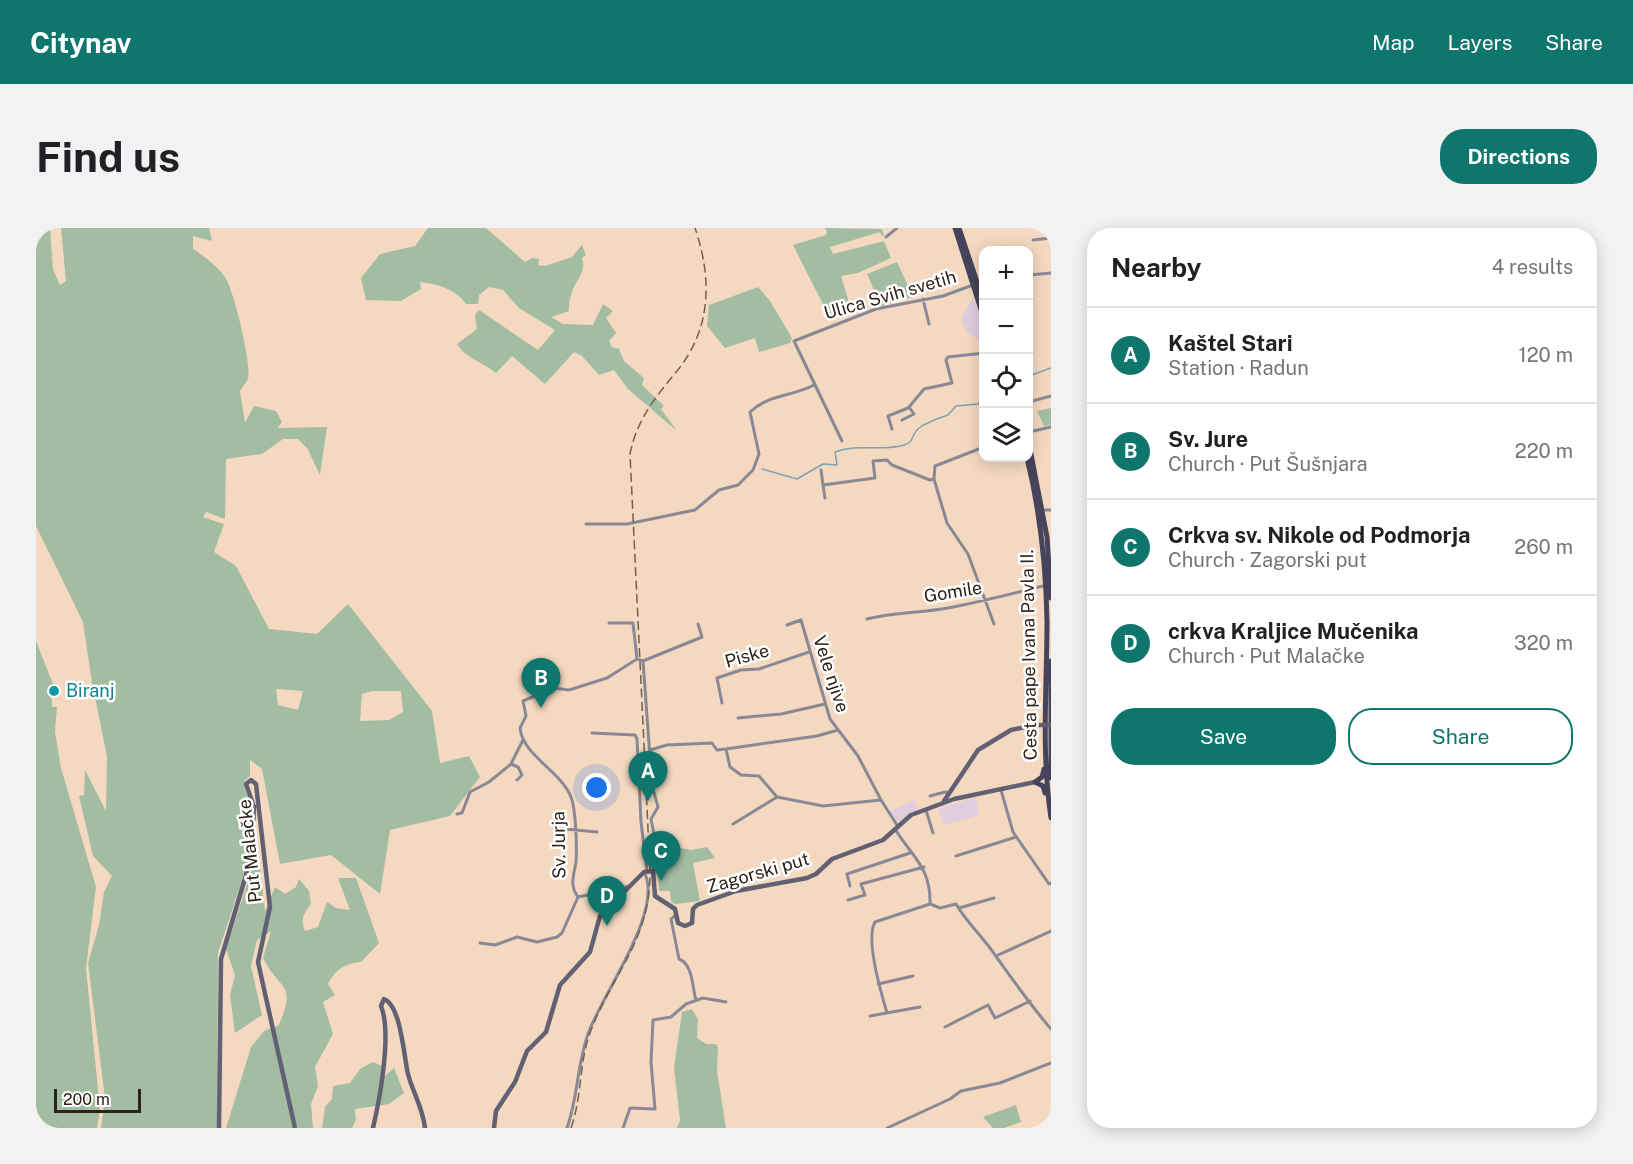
<!DOCTYPE html>
<meta charset="utf-8">
<style>
body{margin:0;font-family:"Public Sans",sans-serif;background:#f2f2f2;color:#202124}
.controls{position:absolute;right:18px;top:18px;display:grid;overflow:hidden;border-radius:12px;box-shadow:0 3px 15px #0003}
.controls button{width:54px;height:54px;display:grid;place-items:center;padding:0;border:0;border-bottom:2px solid #e0e0e0;background:#fff;color:#202124;font:30px sans-serif}
.scale{position:absolute;left:18px;bottom:15px;width:87px;box-sizing:border-box;padding-left:6px;border:3px solid #2d2319;border-top:0;font-size:16px;line-height:21px;white-space:nowrap;color:#2d2319;-webkit-text-stroke:4px #fff;paint-order:stroke}
.you{position:absolute;left:561px;top:560px;width:21px;height:21px;margin:-15px;border:4px solid #fff;border-radius:50%;background:#1a73e8;box-shadow:0 0 0 9px #1a73e833}
.badge{display:grid;place-items:center;width:39px;height:39px;border-radius:50%;background:#0f766e;color:#fff;font-size:20px;font-weight:700}
.pin{position:absolute;translate:-50% -50px;filter:drop-shadow(0 2px 3px #0008)}
.pin::after{content:'';position:absolute;top:32px;width:21px;height:18px;background:inherit;clip-path:polygon(0 0,100% 0,50% 100%)}
.list{margin:0;padding:0;list-style:none}
h2{display:flex;justify-content:space-between;align-items:center;height:78px;margin:0;padding:0 24px;font-size:26px}
h2 small{font-size:20px;font-weight:400;color:#757577}
.list li{display:grid;grid-template-columns:39px 1fr auto;gap:18px;align-items:center;box-sizing:border-box;height:96px;padding:0 24px;border-top:2px solid #e0e0e0}
.list b{display:block;font-size:22px;white-space:nowrap}
.list p{margin:0;font-size:20px;white-space:nowrap;color:#757577}
.list em{font-size:20px;font-style:normal;color:#757577}
.actions{display:flex;gap:12px;padding:18px 24px}
.actions a{flex:1;padding:14px 0;border:2px solid #0f766e;border-radius:24px;text-align:center;font-size:21px;color:#0f766e}
.actions .main{background:#0f766e;color:#fff}
.icon{flex:none;width:33px;height:33px;fill:none;stroke:currentColor;stroke-width:2;stroke-linecap:round;stroke-linejoin:round}
.map{position:relative;flex:none;width:1015px;height:900px;overflow:hidden;border-radius:24px}
header{display:flex;align-items:center;gap:36px;box-sizing:border-box;height:84px;padding:0 30px;background:#0f766e;color:#fff}
header strong{font-size:28px}
nav{display:flex;gap:33px;margin-inline-start:auto;font-size:21px}
.intro{display:flex;align-items:center;justify-content:space-between;box-sizing:border-box;height:144px;padding:0 36px}
h1{margin:0;font-size:42px}
.button{padding:15px 27px;border-radius:24px;background:#0f766e;color:#fff;font-size:21px;font-weight:700}
main{display:flex;gap:36px;padding:0 36px}
aside{flex:1;background:#fff;border-radius:24px;box-shadow:0 3px 15px #0003}
.map>svg:first-child{display:block}
.commercial{fill:#e0cede}
.green{fill:#a2bda2;fill-rule:evenodd}
.lines{fill:none;stroke-linecap:round;stroke-linejoin:round}
.stream{stroke:#7ba2b5;stroke-width:1.5}
.minor{stroke:#898996;stroke-width:3}
.secondary{stroke:#626073;stroke-width:4.5}
.primary{stroke:#46445a;stroke-width:5}
.rail{stroke:#706051;stroke-width:1.5;stroke-dasharray:9 4.5;stroke-linecap:butt}
.secondary-bridge{stroke:#626073;stroke-width:4.5}
.culture-dot{fill:#0f9aa8;stroke:#fff;stroke-width:2}
.labels{text-anchor:middle;stroke-width:5;stroke-linejoin:round;paint-order:stroke}
.street-label{font-size:18px;fill:#2d2319;stroke:#fff}
.culture-label{font-size:18px;fill:#0d838f;stroke:#fff;text-anchor:start}
</style>
<header>
<strong>Citynav</strong>
<nav><a>Map</a><a>Layers</a><a>Share</a></nav>
</header>
<div class="intro"><h1>Find us</h1><a class="button">Directions</a></div>
<main>
<div class="map">
<svg width="1015" height="900" viewBox="0 0 1015 900">
<rect width="100%" height="100%" fill="#f4d9c0"/>
<!-- commercial -->
<path class="commercial" d="M937 69 947 97V113L930 104 925 91Z
M940 569 943 587 908 597 902 581Z
M879 572 882 583 861 594 853 583Z"/>
<!-- green -->
<path class="green" d="M0 0 14 1 17 41 24 57 30 53 25 0H173L176 13 157 8V21C168 28 181 38 189 49 198 62 216 138 212 151 210 155 206 159 204 163L209 195 218 178 240 183 246 194 242 200 291 199 284 247 271 220 262 211H247L226 226 190 231 189 291 170 284 167 289 188 296 178 324 200 338 233 401 281 406 312 376 396 483 404 535 433 528 444 549 414 588 354 602 344 666 295 627 244 636 226 541 214 532V548L209 552 208 558 216 582 212 614 207 649 182 725 181 900H65L69 870 52 735 63 697 68 664 76 648 57 628 43 568 48 567 49 542 70 583 71 528 56 455 47 394 0 298ZM240 461 267 463 262 482 242 477ZM336 463H365L367 484 353 492 324 493 326 466Z
M392 0H450L489 34 496 30 503 31 502 37 509 38 536 29 546 17 550 27 546 30C551 46 538 53 535 67 533 72 533 78 533 83L515 89 527 96 557 97 567 76 577 83 570 90 580 105 573 113 576 119 583 121 588 133 608 150 606 157 628 178 625 181 641 203 592 161 578 142 563 147 546 128 538 124 509 156 476 128 460 145C447 134 429 130 421 116L441 101 439 87 443 82 502 122 519 102 483 80 467 62 453 59 443 67 442 76H430C419 61 403 56 384 54L385 61 365 73 330 72 325 50 344 26 379 18Z
M789 0 846 1 848 7 846 8 844 4 794 19 797 26 848 13 855 30 822 45 805 48 815 81 794 90 757 17 790 7 791 4Z
M861 34 877 69 845 78 831 46Z
M722 59 734 73 756 110 754 115 723 124 719 110 689 120 671 98 673 77Z
M1015 180V197L1008 198 1001 183Z
M0 413 19 461 15 462 16 479H21L19 504 25 540 60 659 50 740 64 882 61 900H0Z
M220 605 229 683 239 659 249 666 260 659 263 651 273 663 275 676C268 685 264 692 269 703L282 699 291 674 300 680 314 682 302 650H320L343 715 325 734C310 735 299 741 292 756L299 767 287 774 297 806 279 839 282 858 275 876 277 900H262L255 886 257 900H190L215 819 228 803 243 797C261 753 244 764 227 730L235 703 221 712 215 738 226 787 199 805 194 767 199 747 190 721 215 644Z
M629 617 655 622 671 619 679 630 657 635 664 673 639 676 635 674 634 663H623L622 646 630 645Z
M656 781 662 791 661 810 670 816H680L682 820 681 843 690 900H641L644 892 638 840 646 784Z
M337 834 348 839 349 848 358 840 368 865 353 876 319 881 320 892 316 900H286L289 879 296 871 297 858 314 855 324 841Z
M980 877 985 894 968 900H957L947 889Z"/>
<g class="lines">
<!-- stream -->
<path class="stream" d="M993 148 1015 140
M726 241 761 251 787 236 801 237 799 224C821 215 846 224 868 217 879 214 875 206 883 200 891 194 903 190 912 187L920 178 942 176 948 169"/>
<!-- minor -->
<path class="minor" d="M850 9 861 0
M997 12 1015 10
M993 47 1015 45
M887 71 893 96
M993 174 1015 168
M866 192 878 186 873 179 888 161 916 155 910 132 912 129 948 125
M856 201 852 188 872 180
M993 204 1015 199
M806 213 758 113 840 81 907 68 937 57
M785 242 787 257
M898 251 911 295 932 326 958 396
M789 270 787 257 839 250 837 233 851 232 856 237 894 252 898 251 899 238 948 219
M1007 282H1015
M550 296H591L659 282 683 262 702 257 717 242 723 226 714 184C733 166 755 169 778 157
M831 391C858 384 885 385 912 380 944 374 975 366 1007 358
M573 395H597L601 431
M751 397 765 392 794 491 822 528 845 572 861 597
M686 475 681 450 705 442 723 441 773 424
M702 490 745 486 789 476
M556 505 599 507 601 511 605 594 611 643
M690 521 781 508 802 502
M614 522 631 517 676 515 681 522 690 521 694 539 705 547 723 548 741 569
M475 536 482 539 486 547 481 552
M965 562 977 604 1013 656 1015 655
M894 568 909 564 913 565
M890 582 897 605
M421 586 426 585 434 564 453 554 475 536 487 512
M697 596 741 569 787 578 845 572
M518 600 561 604
M859 601C876 629 895 639 894 676
M920 628 980 609
M617 643 622 626 615 591 622 579 616 557 607 433 666 409 662 396
M594 658 542 669C533 657 538 647 540 634 541 620 540 582 535 569 525 543 487 528 484 500L490 488 487 473 517 460 533 462 571 450 601 431 607 433
M814 658 811 646 874 625
M812 672 829 667 825 656 888 639
M894 676 904 680 920 676C931 695 947 709 959 727 977 752 995 778 1015 801
M923 680 958 670
M640 687 635 691 643 731C657 736 656 759 660 772
M444 715 459 717 481 709 501 714 521 709 526 705 542 669
M960 728 1015 703
M842 756 877 748
M851 785C845 765 829 711 839 694L894 676
M834 788 884 779
M909 799 952 777 959 790 994 773
M531 900C542 869 541 837 552 806 565 768 629 682 608 644
M587 900 594 880 619 881 615 834 617 792 635 789 650 776 667 770 690 774
M851 900 914 871 925 863 964 855 1015 835"/>
<!-- secondary -->
<path class="secondary" d="M908 573 942 522 975 502 999 497
M183 900 185 731 210 647 217 599 218 579 210 556 215 552 220 556 234 679 222 734 259 900
M337 900C344 870 356 805 345 778L348 771C365 777 368 830 372 846 377 865 387 880 389 900
M458 900 460 883 479 854 491 823 510 804 524 757 554 724 564 688 608 644 617 643 619 668 639 681 642 695 649 698 656 695 657 681 661 677 700 663 771 650 780 646 796 631 847 612 875 587 918 571 999 554"/>
<!-- primary -->
<path class="primary" d="M919 0 948 91
M923 0 948 75
M993 216 1011 309 1015 370
M991 230C1004 283 1010 337 1011 393 1011 459 1005 524 1015 590
M1015 433V550
M1008 541 1006 549 999 554 1007 558 1009 565"/>
<!-- rail -->
<path class="rail" d="M535 900C546 869 543 835 554 805 576 745 615 713 614 642L594 226C601 191 619 170 641 143 676 100 676 50 659 0"/>
<!-- secondary-bridge -->
<path class="secondary-bridge" d="M999 497H1015"/>
</g>
<!-- markers -->
<circle class="culture-dot" cx="18" cy="463" r="6"/>
<g class="labels">
<!-- street labels -->
<g class="street-label">
<text transform="translate(854 67) rotate(-16)" y="6">Ulica Svih svetih</text>
<text transform="translate(917 364) rotate(-9)" y="6">Gomile</text>
<text transform="translate(993 427) rotate(-91)" y="6">Cesta pape Ivana Pavla II.</text>
<text transform="translate(711 428) rotate(-16)" y="6">Piske</text>
<text transform="translate(795 446) rotate(72)" y="6">Vele njive</text>
<text transform="translate(523 617) rotate(-91)" y="6">Sv. Jurja</text>
<text transform="translate(214 623) rotate(-96)" y="6">Put Malačke</text>
<text transform="translate(722 645) rotate(-16)" y="6">Zagorski put</text>
</g>
<!-- culture labels -->
<g class="culture-label">
<text x="30" y="469">Biranj</text>
</g>
</g>
</svg>
<div class="controls">
<button>+</button>
<button>−</button>
<button><svg class="icon" aria-label="locate" viewBox="0 0 24 24"><circle cx="12" cy="12" r="6"/><path d="M12 2v4M12 18v4M2 12h4M18 12h4"/></svg></button>
<button><svg class="icon" aria-label="layers" viewBox="0 0 24 24"><path d="M12 4l9 5-9 5-9-5zM3 14l9 5 9-5"/></svg></button>
</div>
<div class="scale">200 m</div>
<div class="you"></div>
<div class="pin badge" style="left:612px;top:573px">A</div>
<div class="pin badge" style="left:505px;top:480px">B</div>
<div class="pin badge" style="left:625px;top:653px">C</div>
<div class="pin badge" style="left:571px;top:698px">D</div>
</div>
<aside>
<h2>Nearby<small>4 results</small></h2>
<ul class="list">
<li><span class="badge">A</span><div><b>Kaštel Stari</b><p>Station · Radun</p></div><em>120 m</em></li>
<li><span class="badge">B</span><div><b>Sv. Jure</b><p>Church · Put Šušnjara</p></div><em>220 m</em></li>
<li><span class="badge">C</span><div><b>Crkva sv. Nikole od Podmorja</b><p>Church · Zagorski put</p></div><em>260 m</em></li>
<li><span class="badge">D</span><div><b>crkva Kraljice Mučenika</b><p>Church · Put Malačke</p></div><em>320 m</em></li>
</ul>
<div class="actions"><a class="main">Save</a><a>Share</a></div>
</aside>
</main>
